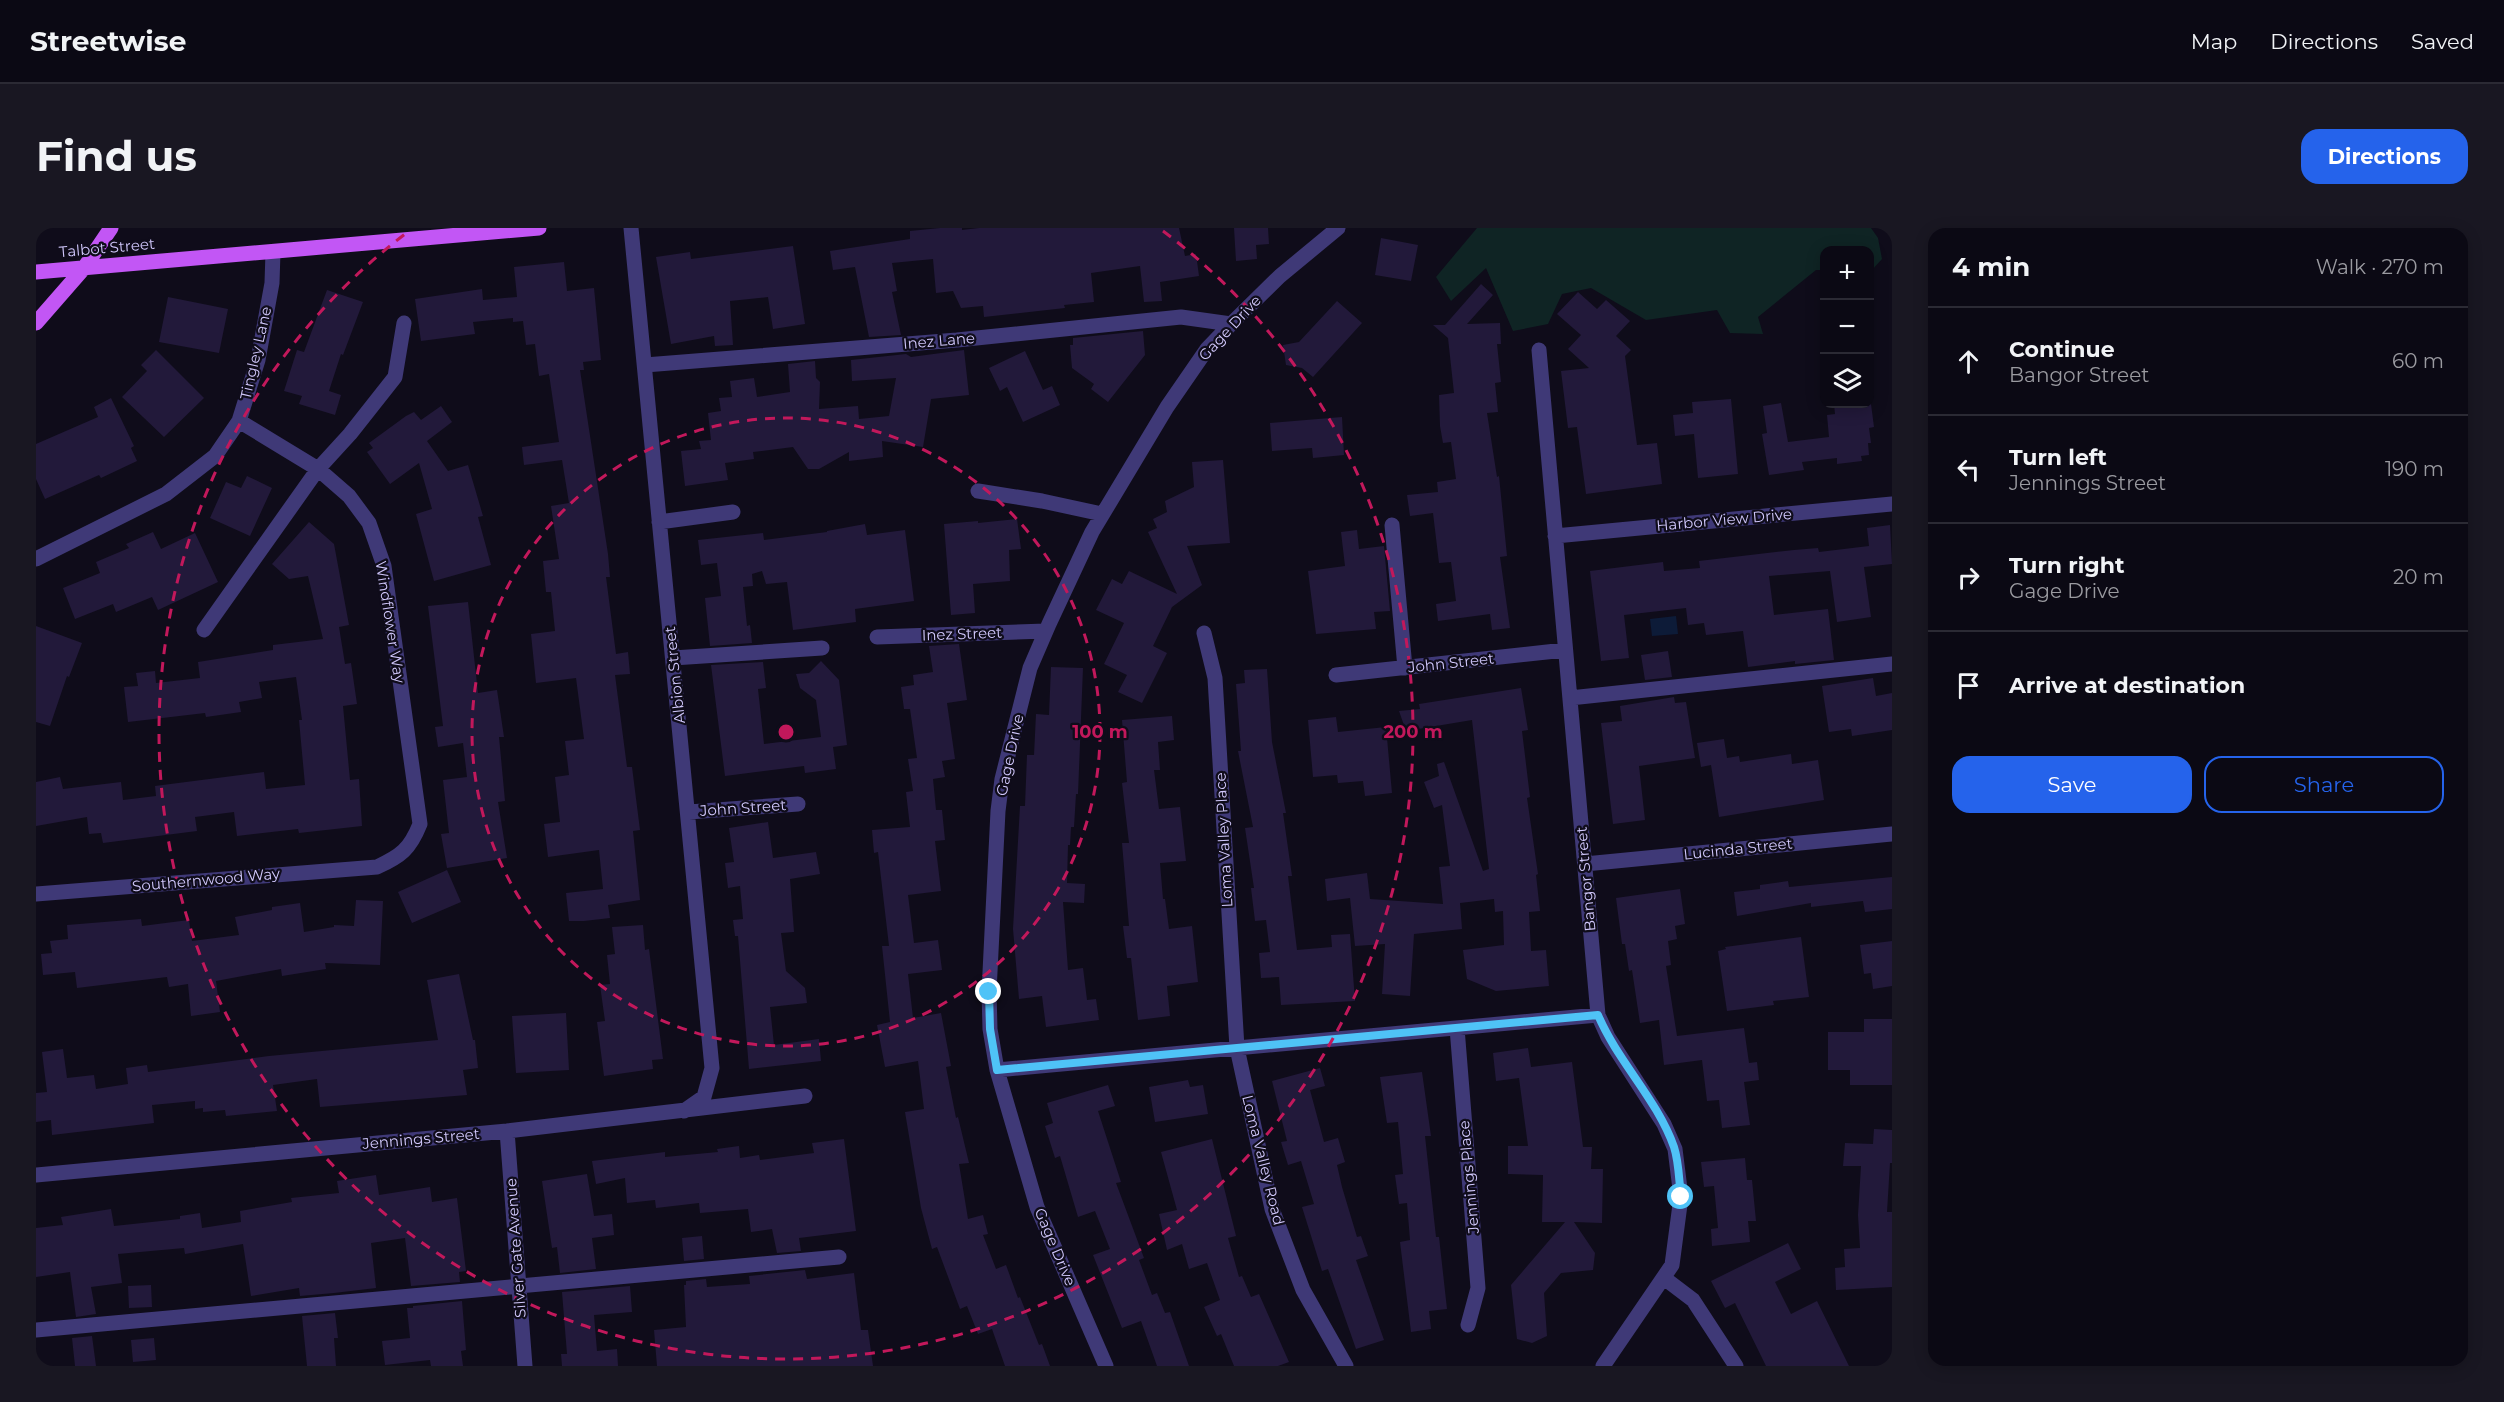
<!DOCTYPE html>
<meta charset="utf-8">
<style>
body{margin:0;font-family:Montserrat,sans-serif;background:#191722;color:#f1f3f6}
.controls{position:absolute;right:18px;top:18px;display:grid;overflow:hidden;border-radius:12px;box-shadow:0 3px 15px #0003}
.controls button{width:54px;height:54px;display:grid;place-items:center;padding:0;border:0;border-bottom:2px solid #2b2a34;background:#0b0914;color:#f1f3f6;font:30px sans-serif}
.stop{position:absolute;width:18px;height:18px;margin:-14px;border:4px solid #4fc3f7;border-radius:50%;background:#fff}
.stop.end{background:#4fc3f7;border-color:#fff;box-shadow:0 2px 6px #0008}
.list{margin:0;padding:0;list-style:none}
h2{display:flex;justify-content:space-between;align-items:center;height:78px;margin:0;padding:0 24px;font-size:26px}
h2 small{font-size:20px;font-weight:400;color:#9a9aa0}
.list li{display:grid;grid-template-columns:39px 1fr auto;gap:18px;align-items:center;box-sizing:border-box;height:108px;padding:0 24px;border-top:2px solid #2b2a34}
.list b{display:block;font-size:22px;white-space:nowrap}
.list p{margin:0;font-size:20px;white-space:nowrap;color:#9a9aa0}
.list em{font-size:20px;font-style:normal;color:#9a9aa0}
.actions{display:flex;gap:12px;padding:18px 24px}
.actions a{flex:1;padding:14px 0;border:2px solid #2563eb;border-radius:18px;text-align:center;font-size:21px;color:#2563eb}
.actions .main{background:#2563eb;color:#fff}
.icon{flex:none;width:33px;height:33px;fill:none;stroke:currentColor;stroke-width:2;stroke-linecap:round;stroke-linejoin:round}
.map{position:relative;flex:none;width:1856px;height:1138px;overflow:hidden;border-radius:18px}
header{display:flex;align-items:center;gap:36px;box-sizing:border-box;height:84px;padding:0 30px;background:#0b0914;border-bottom:2px solid #2b2a34}
header strong{font-size:28px}
nav{display:flex;gap:33px;margin-inline-start:auto;font-size:21px}
.intro{display:flex;align-items:center;justify-content:space-between;box-sizing:border-box;height:144px;padding:0 36px}
h1{margin:0;font-size:42px}
.button{padding:15px 27px;border-radius:18px;background:#2563eb;color:#fff;font-size:21px;font-weight:700}
main{display:flex;gap:36px;padding:0 36px}
aside{flex:1;background:#0b0914;border-radius:18px;box-shadow:0 3px 15px #0003}
.map>svg:first-child{display:block}
.green{fill:#0f2424}
.water{fill:#0d1b38}
.building{fill:#22193a}
.lines{fill:none;stroke-linecap:round;stroke-linejoin:round}
.minor{stroke:#3f3977;stroke-width:15}
.major{stroke:#c256f5;stroke-width:15}
.route{stroke:#4fc3f7;stroke-width:8}
.ring{fill:none;stroke:#c2185b;stroke-width:3;stroke-dasharray:10 8}
.labels{text-anchor:middle;stroke-width:4.5;stroke-linejoin:round;paint-order:stroke}
.street-label{font-size:15px;fill:#d1c8fc;stroke:#0f0c1a}
.centre{fill:#c2185b;stroke:#0f0c1a;stroke-width:3}
.ring-label{font-size:18px;text-anchor:middle;font-weight:bold;fill:#c2185b;stroke:#0f0c1a;stroke-width:4.5;stroke-linejoin:round;paint-order:stroke}
</style>
<header>
<strong>Streetwise</strong>
<nav><a>Map</a><a>Directions</a><a>Saved</a></nav>
</header>
<div class="intro"><h1>Find us</h1><a class="button">Directions</a></div>
<main>
<div class="map">
<svg width="1856" height="1138" viewBox="0 0 1856 1138">
<rect width="100%" height="100%" fill="#0f0c1a"/>
<!-- green -->
<path class="green" d="M1441 0H1835L1842 10 1846 31 1836 42H1834V22H1788V42H1780L1722 89 1727 106 1694 105 1681 82 1610 92 1555 60 1526 66 1512 96 1477 103 1450 40 1415 73 1400 49Z"/>
<!-- water -->
<path class="water" d="M1640 388 1642 406 1616 408 1614 391Z"/>
<!-- building -->
<path class="building" d="M904 0H926V2L943 0H1143L1149 28 1160 26 1163 48 1124 54 1126 73 1108 74 1104 38 1055 45 1058 74 1028 77 1029 80 948 89 947 78 925 80 917 63 900 65 897 31 856 35 861 63 856 64 865 107 833 109 819 39 797 42 794 23 874 11V3Z
M1198 0H1232L1233 16 1220 17 1221 31 1200 33Z
M1345 10 1382 17 1375 53 1339 47Z
M757 18 769 96 737 101 732 69 694 73 697 117 679 118 678 108 635 116 620 29 654 24 655 31Z
M528 34 531 63 558 60 565 132 547 134 548 142H544L572 326 574 349H570L580 426 592 424 594 446 579 447 591 539H596L604 602 597 603 604 672 572 677 574 690 548 693H533L530 665 567 661 563 622 512 629 508 596 524 594 519 549 533 547 529 513 548 511 540 450 500 455 495 406 519 403 515 364H510L507 333 523 331 515 278 533 275 526 232 488 237 486 219 523 214 513 146 503 148 499 116 490 117 487 93 477 94V90L437 94 439 106 385 113 379 71 446 61 447 72 481 69 478 39Z
M1445 56 1457 67 1431 96 1464 95 1465 116H1461L1465 154 1459 155 1462 184 1451 185 1461 249 1463 248 1471 328 1464 329 1474 400 1456 402 1454 386 1402 393 1400 376 1420 373 1415 334 1403 335 1397 285 1374 288 1371 267 1402 264 1401 254 1420 251 1415 214 1407 215 1404 198 1403 167 1418 165 1412 110 1397 97H1409Z
M291 62 327 74 307 127 305 126 293 163 305 167 299 187 263 176 266 168 248 163 261 122 268 124Z
M1542 64 1561 81 1570 72 1594 93 1580 108 1595 122 1589 128 1601 217 1621 215 1626 256 1550 266 1541 199 1532 200 1525 143 1553 140 1532 121 1545 107 1521 86Z
M132 69 192 81 183 125 123 114Z
M1301 73 1326 95 1277 149 1266 140 1250 137 1247 117 1263 114Z
M1107 103 1109 127 1072 174 1055 161 1058 156 1036 140 1034 117H1037V110Z
M120 122 168 170 128 209 86 169 111 143 105 137Z
M928 122 933 167 895 171 887 219 846 213 847 229 813 233V224L783 241H772L757 219 717 224 718 231 689 235 692 252 649 258 645 223 665 221 663 213 675 212 672 185 685 183 683 170 696 169 694 153 718 150 721 169 754 164 752 136 779 133 780 150 784 154 783 181 822 178 823 191 853 188 860 150 816 153 815 132 870 126 875 129Z
M989 123 1007 162 1016 158 1024 177 987 194 971 159 964 163 953 140Z
M75 170 98 218 95 220 101 233 65 250 63 247 9 271 0 251V216L62 189 58 179Z
M1695 171 1702 246 1662 250 1658 206 1639 208 1637 187 1657 185 1656 174Z
M1745 175 1752 214 1793 209 1791 187 1799 186 1798 176H1835L1838 199 1833 200 1835 215H1832L1833 227 1825 228 1826 233 1801 236V230L1766 234 1768 242 1733 247 1726 206 1731 205 1727 178Z
M405 178 416 194 391 213 412 243 432 237 447 288 442 289 455 337 398 353 380 286 396 281 383 235 354 256 331 224 337 220 333 215 370 188 378 184 385 192Z
M1306 189 1308 227 1277 230 1276 220 1236 223 1234 195Z
M1187 232 1194 315 1151 318 1166 357 1136 379 1117 418 1131 425 1106 475 1082 464 1091 447 1068 436 1088 395 1060 382 1076 351 1086 356 1093 343 1141 366 1112 304 1121 300 1117 291 1131 284 1129 273 1158 259 1156 234Z
M211 248 236 260 214 308 174 290 190 254 205 260Z
M981 291 985 321 973 322 974 353 937 356 939 385 915 387 908 296 942 293V295Z
M273 294 298 316 313 397 303 399 309 436 315 435 321 476 307 478 314 552 323 551 326 598 263 605 262 601 201 608 198 584 159 589 161 603 67 615 65 605 53 606 51 589 0 598V554L24 549 27 561 85 554 87 572 120 568 119 558 228 544 230 561 269 557 263 492H266L260 449 223 454 226 470 203 474 205 484 170 489 169 485 92 494 88 459 102 458 100 445 119 443 120 455 164 450 162 434 237 422V417L287 411 272 348 253 351 236 336Z
M829 296 831 307 869 302 878 373 819 381 820 394 757 402 751 354 730 356 726 343 716 346 717 358 707 359 711 398 714 397 716 415 674 418 669 370 685 368 681 335 665 337 662 312 727 305 728 312 791 304V303Z
M1854 297 1856 336 1828 339 1835 389 1801 394 1794 343 1733 348 1738 387 1792 381 1798 432 1759 436V433L1712 439 1707 403 1670 407 1668 395 1652 397 1650 380 1588 387 1593 430 1565 433 1554 343 1627 334 1628 343 1664 340 1663 333 1758 322 1782 320 1783 324 1833 318 1831 300Z
M1321 302 1323 321 1348 318 1354 383 1338 384 1340 401 1280 406 1272 343 1309 338 1305 304Z
M117 304 125 321 159 305 182 354 122 382 116 369 80 384 77 376 39 391 27 360 64 345 60 334 93 320 90 316Z
M432 374 442 465 461 462 468 509H463L469 573 462 574 471 630 411 640 405 606 413 605 407 552 431 549 427 515 402 519 399 499 407 498 392 378Z
M0 398 46 415 33 449 31 448 14 498 0 494Z
M923 416 931 472 911 475 919 531 906 533 909 549 897 551 900 582H906L909 612 899 613 905 663 872 667 878 715 902 712 906 742 872 746 877 790 905 785 915 838 910 839 920 890 922 889 933 935 923 936 932 991 947 987 952 1006 947 1007 960 1041 970 1037 982 1070 984 1069 1003 1117 1006 1116 1014 1138H969L956 1101 942 1106 931 1078 924 1081 901 1019 896 1021 885 980 869 884 888 881 882 833 849 839 841 797 854 794 846 718H853L842 624 838 625 836 602 874 599 870 564 877 563 872 531 881 530 874 481H868L865 459 878 457 877 447 897 444 893 418Z
M1632 423 1636 449 1609 452 1605 427Z
M785 433 803 452 811 517 797 519 800 541 769 545 768 538 689 548 675 437 727 434 730 460 722 461 728 516 785 509 780 472 764 460 760 446 773 445Z
M1015 439 1047 440 1042 566H1040L1038 599H1035L1034 617H1032L1031 655 1049 656 1048 675 1027 674 1032 742 1047 740 1051 772 1060 771 1063 792 1010 799 1006 768 983 771 977 701 984 578H989L991 527H998L1000 486 1013 487Z
M1231 441 1236 514 1250 585H1247L1256 648H1252L1261 722 1296 719 1295 707 1314 706 1319 773 1245 777 1243 749 1225 750 1223 725 1234 724 1230 692 1219 693 1215 660H1218L1209 600 1217 599 1202 523H1205L1200 456 1209 455 1208 442Z
M1837 450 1840 468 1856 465V502L1816 508 1815 501 1793 504 1786 458Z
M1485 460 1492 502 1486 503 1494 569 1491 570 1502 646 1500 647 1504 683 1493 684 1495 723 1510 722 1513 758 1460 763 1431 751 1427 722 1468 717 1467 683 1459 684 1458 671 1424 675 1426 701 1378 706 1374 768 1346 766 1349 716 1319 718 1314 670 1291 673 1289 651 1331 645 1334 671 1407 676 1403 639 1414 638 1406 577 1398 580 1388 554 1403 548 1401 536 1408 534 1447 643 1453 641 1436 492 1370 503 1363 483 1384 481 1383 476Z
M1638 469 1639 475 1650 474 1659 530 1603 538 1609 592 1577 596 1565 495 1586 493 1584 478Z
M1136 488 1138 512 1122 514 1124 542H1118L1123 581 1144 579 1150 633 1124 635 1127 671H1129L1133 701 1156 698 1162 754 1131 758 1134 788 1102 792 1095 730H1091L1087 698H1093L1086 615H1093L1086 555 1091 554 1086 492Z
M1300 489 1302 504 1350 499 1356 565 1329 568 1327 553 1302 555 1301 547 1277 549 1272 492Z
M1688 511 1691 530 1703 528 1704 534 1755 526 1756 536 1782 532 1788 572 1683 589 1675 537 1665 539 1661 515Z
M732 594 737 630 780 624 784 646 754 651 758 704 745 705 750 743 769 760 771 775 734 779 738 817 783 811 785 833 713 841 702 708H699L697 692 707 691 704 658 692 660 689 635 698 634 693 600Z
M411 642 425 674 376 695 362 664Z
M1856 649V681L1829 684 1827 673 1775 679V675L1701 688 1698 664 1724 661V657L1752 653 1753 659Z
M1644 661 1649 696 1639 698 1641 711 1632 713 1635 737 1630 738 1641 808 1708 800 1713 835 1721 834 1723 852 1708 854 1714 897 1686 900 1683 872 1671 873 1666 832 1628 837 1623 792 1604 795 1596 742 1593 743 1589 716H1586L1580 670Z
M320 672 347 673 344 737 289 735 290 741 246 748 245 741 180 753 184 784 155 788 152 756 133 759 131 749 41 760 39 744 7 747 5 726 16 725 14 713 32 711 31 697 105 691 106 698 153 692 156 713 203 707 199 689 236 682V679L264 675 268 704 298 699V697L318 698Z
M607 697 609 722 613 721 627 831 616 832 617 841 568 848 561 794 569 793 564 757 574 756 571 727 579 726 576 699Z
M1765 709 1773 769 1737 773 1738 777 1691 783 1682 723 1690 721 1689 719Z
M1856 713V758L1837 761 1835 745 1828 746 1824 717Z
M423 746 437 812H439L442 840 427 842 431 867 284 879 281 851 237 857 241 883 190 888 189 882 167 884V880L159 881V873L116 877 118 895 16 907 15 892 0 894V865L11 864 6 824 27 821 31 850 58 847 60 861 92 856 90 840 111 837 112 844 233 828 402 812 391 752Z
M530 785 533 842 480 845 476 788Z
M1828 791H1856V857H1814V842H1792V804H1828Z
M1492 820 1495 839 1536 834 1547 919H1556L1555 941H1567L1566 995 1538 994 1559 1025 1557 1042 1525 1045 1508 1065 1511 1108 1496 1115 1481 1111 1475 1057 1529 994H1506L1507 947 1472 946V918H1492L1483 850 1460 853 1457 825Z
M1284 840 1289 858 1274 862 1288 914 1302 910 1309 934 1301 937 1306 959 1321 1009 1325 1008 1332 1028 1320 1032 1348 1112 1320 1121 1292 1041 1286 1043 1266 979 1278 976 1265 933 1252 937 1245 914 1251 913 1236 853Z
M1386 844 1395 908H1389L1400 1009H1403L1411 1081 1393 1083 1395 1101 1375 1104 1364 1014 1374 1012 1371 975 1363 976 1359 947 1367 946 1362 894 1351 895 1344 849Z
M1152 852 1154 859 1167 857 1172 886 1119 894 1113 859Z
M1072 857 1079 878 1062 883 1085 954 1080 955 1108 1030 1103 1032 1116 1067 1121 1065 1129 1085 1134 1084 1153 1138H1121L1105 1093 1086 1100 1057 1027 1074 1021 1059 983 1042 989 1024 928 1019 930 1009 898 1017 895 1011 875Z
M1838 901 1856 902V935H1854L1851 984H1856V1059L1800 1062 1799 1040 1809 1039 1808 1021 1824 1020 1822 987 1825 938H1807L1809 915 1837 916Z
M808 911 820 1003 763 1010 765 1023 741 1025 736 1001 715 1004 712 981 664 985 663 975 620 980 619 972 591 975 589 950 560 956 556 933 629 924V929L682 924 681 921 703 918 704 930 723 927 724 932 778 925 776 915Z
M1176 911 1200 1008 1192 1010 1203 1049 1206 1048 1215 1069 1223 1066 1253 1134 1242 1138H1198L1185 1106 1181 1108 1168 1079 1184 1072 1171 1035 1153 1041 1146 1016 1131 1022 1123 986 1141 982 1125 924Z
M1709 930 1711 952H1716L1720 993H1712L1714 1014 1676 1018 1675 1001 1682 1000 1678 958 1668 959 1665 934Z
M551 946 558 988 576 986 578 1007 556 1010 560 1041 524 1045 521 1019 516 1020 506 953Z
M340 947 343 967 394 959 396 974 421 970 430 1043 423 1044 424 1054 375 1058 369 1010 335 1015 340 1060 298 1065 264 1068 263 1060 215 1068 207 1016 149 1026 148 1020 82 1026 86 1055 55 1059 60 1086 40 1089 34 1044 0 1049V1000L27 997 25 989 75 981 78 998 144 991V988L164 985 166 1000 205 994 204 983 256 974 255 970 303 965 301 953Z
M666 1008 668 1031 648 1033 646 1010Z
M1752 1015 1765 1041 1739 1054 1755 1086 1781 1073 1813 1138H1730L1699 1075 1689 1080 1675 1053Z
M769 1042 771 1051 818 1045 825 1102H832L837 1138H621L618 1102 650 1099 648 1057H650V1053L670 1051 671 1059 714 1056 713 1048Z
M115 1057 116 1079 93 1080 92 1058Z
M594 1058 596 1084 558 1087 561 1123 581 1121 582 1138H526L525 1126H531L526 1064Z
M426 1073 430 1122 425 1123 427 1138H395L394 1132 349 1137 346 1113 374 1110 371 1080H377V1078Z
M299 1085 302 1110H298L300 1138H271L266 1088Z
M56 1108 60 1138H39L36 1110Z
M118 1110 120 1132 97 1134 95 1112Z"/>
<g class="lines">
<!-- minor -->
<path class="minor" d="M595 0 676 840 668 869 648 883
M1503 122 1562 787 1572 809 1628 896 1639 921 1645 969 1636 1037 1567 1138
M609 137 921 112 1145 89 1195 96
M942 263 1006 273 1066 286
M623 294 697 284
M1356 297 1369 440
M1519 308 1856 276
M0 331 130 266 179 228 203 193 222 132 236 55 237 24
M168 402 282 241 314 206 359 149 368 95
M1168 405 1179 450 1201 820 1236 981 1267 1062 1310 1138
M841 409 1010 403
M637 430 786 420
M1300 447 1529 422
M1534 470 1856 436
M653 584 762 576
M1549 636 1856 606
M0 666 341 639C365 628 374 621 384 596L348 338 333 295 313 268 282 241 203 193
M1421 800 1442 1060 1432 1097
M961 842 1562 787
M471 903 489 1138
M0 947 471 903 769 868
M1628 1050 1657 1072 1700 1138
M0 1102 803 1029
M1070 1138 1001 979 961 842 954 801 953 764 962 583 966 551 994 440 1013 396 1056 304 1131 179 1171 121 1195 96 1244 48 1302 0"/>
<!-- major -->
<path class="major" d="M0 44 503 0
M0 95 48 40 75 0"/>
</g>
<g class="lines">
<!-- route -->
<path class="route" d="M953 764 954 801 961 842 1562 787C1582 834 1621 871 1638 919 1643 934 1643 953 1645 969"/>
</g>
<!-- distance rings -->
<g class="ring">
<circle cx="750" cy="504" r="314"/>
<path d="M1127 3A627 627 0 1 1 373 3"/>
</g>
<g class="labels">
<!-- street labels -->
<g class="street-label">
<text transform="translate(71 20) rotate(-5)" y="5">Talbot Street</text>
<text transform="translate(1194 100) rotate(-47)" y="5">Gage Drive</text>
<text transform="translate(903 113) rotate(-5)" y="5">Inez Lane</text>
<text transform="translate(220 125) rotate(-77)" y="5">Tingley Lane</text>
<text transform="translate(1688 292) rotate(-5)" y="5">Harbor View Drive</text>
<text transform="translate(354 394) rotate(81)" y="5">Windflower Way</text>
<text transform="translate(926 406) rotate(-2)" y="5">Inez Street</text>
<text transform="translate(1415 435) rotate(-6)" y="5">John Street</text>
<text transform="translate(639 447) rotate(-96)" y="5">Albion Street</text>
<text transform="translate(974 527) rotate(-78)" y="5">Gage Drive</text>
<text transform="translate(707 580) rotate(-4)" y="5">John Street</text>
<text transform="translate(1188 612) rotate(-93)" y="5">Loma Valley Place</text>
<text transform="translate(1702 621) rotate(-6)" y="5">Lucinda Street</text>
<text transform="translate(1550 651) rotate(-95)" y="5">Bangor Street</text>
<text transform="translate(170 652) rotate(-5)" y="5">Southernwood Way</text>
<text transform="translate(385 911) rotate(-5)" y="5">Jennings Street</text>
<text transform="translate(1227 932) rotate(76)" y="5">Loma Valley Road</text>
<text transform="translate(1433 949) rotate(-95)" y="5">Jennings Place</text>
<text transform="translate(1019 1019) rotate(67)" y="5">Gage Drive</text>
<text transform="translate(480 1020) rotate(-94)" y="5">Silver Gate Avenue</text>
</g>
</g>
<circle cx="750" cy="504" r="9" class="centre"/>
<g class="ring-label">
<text x="1064" y="510">100 m</text>
<text x="1377" y="510">200 m</text>
</g>
</svg>
<div class="controls">
<button>+</button>
<button>−</button>
<button><svg class="icon" aria-label="layers" viewBox="0 0 24 24"><path d="M12 4l9 5-9 5-9-5zM3 14l9 5 9-5"/></svg></button>
</div>
<div class="stop" style="left:1645px;top:969px"></div>
<div class="stop end" style="left:953px;top:764px"></div>
</div>
<aside>
<h2>4 min<small>Walk · 270 m</small></h2>
<ul class="list">
<li><svg class="icon" aria-label="ahead" viewBox="0 0 24 24"><path d="M12 20V5M6 11l6-6 6 6"/></svg><div><b>Continue</b><p>Bangor Street</p></div><em>60 m</em></li>
<li><svg class="icon" aria-label="left" viewBox="0 0 24 24"><path d="M17 20v-9H6M10 6l-5 5 5 5"/></svg><div><b>Turn left</b><p>Jennings Street</p></div><em>190 m</em></li>
<li><svg class="icon" aria-label="right" viewBox="0 0 24 24"><path d="M7 20v-9h11M14 6l5 5-5 5"/></svg><div><b>Turn right</b><p>Gage Drive</p></div><em>20 m</em></li>
<li><svg class="icon" aria-label="arrive" viewBox="0 0 24 24"><path d="M6 21V4h12l-3 4 3 4H6"/></svg><div><b>Arrive at destination</b></div></li>
</ul>
<div class="actions"><a class="main">Save</a><a>Share</a></div>
</aside>
</main>
